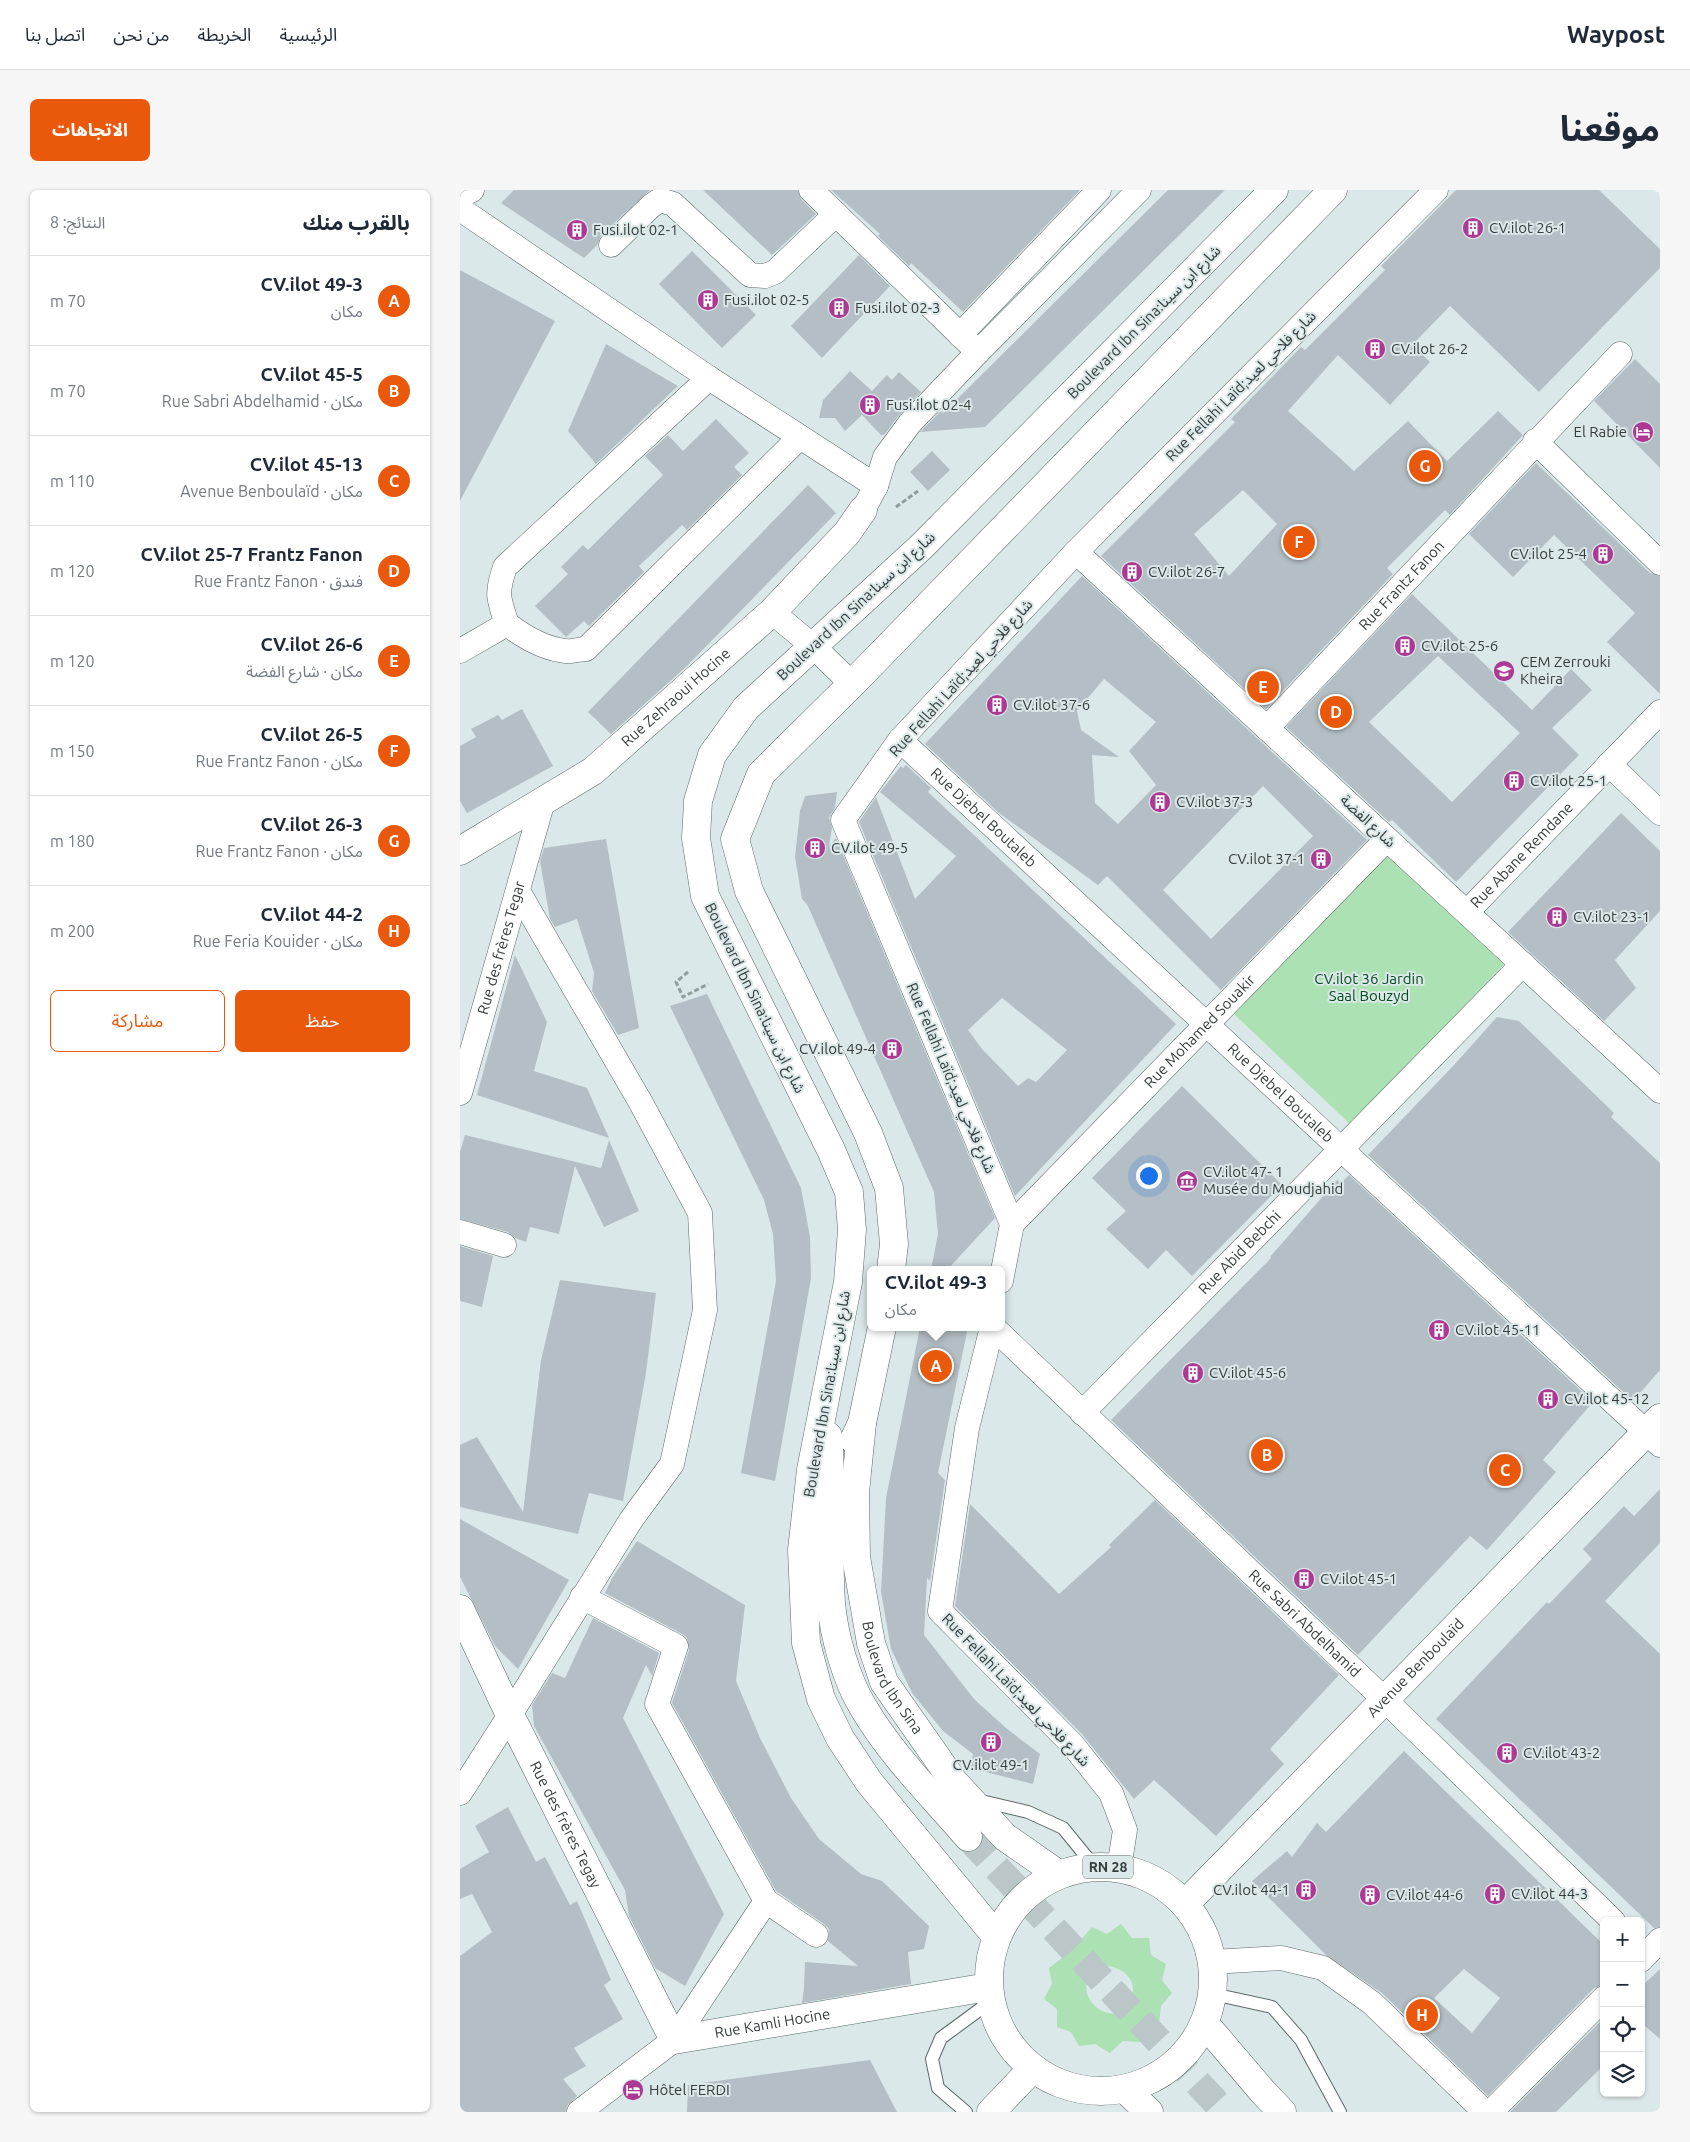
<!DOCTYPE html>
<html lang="ar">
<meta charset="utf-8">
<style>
body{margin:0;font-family:Ubuntu,"Noto Sans Arabic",sans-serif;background:#f6f6f7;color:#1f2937;direction:rtl}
.controls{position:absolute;right:15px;bottom:15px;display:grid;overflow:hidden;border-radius:8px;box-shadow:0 1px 4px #0004}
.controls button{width:45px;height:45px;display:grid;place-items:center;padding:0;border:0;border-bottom:1px solid #e0e1e3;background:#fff;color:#1f2937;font:25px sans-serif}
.you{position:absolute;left:688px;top:985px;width:18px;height:18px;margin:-12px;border:4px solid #fff;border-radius:50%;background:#1a73e8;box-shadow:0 0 0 8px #1a73e833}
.badge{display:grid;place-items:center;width:32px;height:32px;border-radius:50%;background:#ea580c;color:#fff;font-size:16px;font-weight:700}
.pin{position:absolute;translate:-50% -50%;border:2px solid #fff;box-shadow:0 1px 5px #0006}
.popup{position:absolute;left:407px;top:1076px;width:138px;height:65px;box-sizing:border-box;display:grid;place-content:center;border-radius:8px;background:#fff;filter:drop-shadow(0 1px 4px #0005);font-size:16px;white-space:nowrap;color:#747a83}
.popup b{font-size:19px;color:#1f2937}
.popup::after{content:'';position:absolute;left:50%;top:100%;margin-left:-10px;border:10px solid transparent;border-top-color:#fff}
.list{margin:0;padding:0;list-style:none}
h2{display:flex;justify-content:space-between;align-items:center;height:65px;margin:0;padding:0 20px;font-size:21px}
h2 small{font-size:16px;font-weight:400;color:#747a83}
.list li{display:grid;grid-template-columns:32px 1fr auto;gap:15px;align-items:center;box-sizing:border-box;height:90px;padding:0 20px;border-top:1px solid #e0e1e3}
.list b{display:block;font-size:19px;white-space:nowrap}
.list p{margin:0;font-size:16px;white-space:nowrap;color:#747a83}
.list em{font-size:16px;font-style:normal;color:#747a83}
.actions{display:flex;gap:10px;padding:15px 20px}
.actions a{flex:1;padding:11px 0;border:1px solid #ea580c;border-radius:8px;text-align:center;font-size:18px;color:#ea580c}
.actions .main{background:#ea580c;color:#fff}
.icon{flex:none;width:28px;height:28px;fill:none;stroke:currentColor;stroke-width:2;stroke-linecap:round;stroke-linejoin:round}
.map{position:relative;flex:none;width:1200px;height:1922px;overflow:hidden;direction:ltr;border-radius:8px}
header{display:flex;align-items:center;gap:30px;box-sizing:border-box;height:70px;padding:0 25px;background:#fff;border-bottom:1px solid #e0e1e3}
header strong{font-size:24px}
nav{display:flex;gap:28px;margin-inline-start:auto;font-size:18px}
.intro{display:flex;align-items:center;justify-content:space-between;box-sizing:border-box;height:120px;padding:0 30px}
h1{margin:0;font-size:35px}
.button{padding:12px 22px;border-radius:8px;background:#ea580c;color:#fff;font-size:18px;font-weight:700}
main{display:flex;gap:30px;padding:0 30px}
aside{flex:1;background:#fff;border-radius:8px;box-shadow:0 1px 4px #0004}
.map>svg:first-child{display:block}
.green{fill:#ace1b3;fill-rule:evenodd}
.building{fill:#b4bfc5;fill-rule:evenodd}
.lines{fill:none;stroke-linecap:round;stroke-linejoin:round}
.primary-tunnel{stroke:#bac6c7;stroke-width:28;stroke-dasharray:28 14;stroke-linecap:butt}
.lane-casing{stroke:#5c6869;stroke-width:14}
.street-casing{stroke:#5c6869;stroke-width:25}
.secondary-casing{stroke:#5c6869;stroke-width:29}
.primary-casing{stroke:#5c6869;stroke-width:29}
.path{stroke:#939c9d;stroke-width:3;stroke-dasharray:5 2.5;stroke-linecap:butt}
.lane{stroke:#fff;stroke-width:12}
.street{stroke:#fff;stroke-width:24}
.secondary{stroke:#fff;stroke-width:28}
.primary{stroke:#fff;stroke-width:28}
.tram{stroke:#505657;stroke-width:1}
.labels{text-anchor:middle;stroke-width:4;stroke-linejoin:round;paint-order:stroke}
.shield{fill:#dbe8e9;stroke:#687071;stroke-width:1}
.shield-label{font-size:14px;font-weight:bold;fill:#373c3d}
.poi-label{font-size:15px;fill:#373c3d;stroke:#dbe8e9;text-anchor:start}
.street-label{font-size:15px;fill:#373c3d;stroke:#dbe8e9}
.park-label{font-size:15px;fill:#054c1c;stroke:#dbe8e9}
</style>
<header>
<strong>Waypost</strong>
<nav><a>الرئيسية</a><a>الخريطة</a><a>من نحن</a><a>اتصل بنا</a></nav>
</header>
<div class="intro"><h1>موقعنا</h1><a class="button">الاتجاهات</a></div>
<main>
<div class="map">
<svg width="1200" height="1922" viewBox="0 0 1200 1922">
<rect width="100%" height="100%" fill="#dbe8e9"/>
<!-- green -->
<path class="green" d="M927 659 1046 772 892 936 773 823Z
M661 1734 672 1748H689L691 1765 706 1774 702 1790 712 1803 701 1816 699 1834 685 1838 682 1852 663 1851 650 1863 635 1854 619 1856 611 1842 597 1837V1819L584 1809 592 1794 589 1778 602 1768 605 1753 621 1750 632 1737 647 1744ZM646 1776C664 1777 680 1792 670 1811 650 1848 598 1792 646 1776Z"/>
<!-- building -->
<path class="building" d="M54 0H190L141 45 138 54 124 68 41 13Z
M243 0H338L341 9 356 24 312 65Z
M371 0H620L503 122 451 73 449 76 418 46 420 44Z
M708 0H765L525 237 460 242 481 221 483 223Z
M996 0H1139L1200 59V78L1079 202 990 116 952 155 970 172 930 215 878 165 828 221 894 281 948 231 987 271 1038 221 1063 245 990 325 985 320 927 378 933 384 806 519 641 366 775 232 771 229 841 157 845 160 925 80 921 76ZM783 300 817 334 769 386 734 344Z
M232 61 296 125 262 158 199 94Z
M399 65 430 96 362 168 331 136Z
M0 80 95 131 0 311Z
M146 154 218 196 136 274 108 241Z
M1175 169 1200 194V278L1134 211Z
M390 181 412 201 427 185 432 190 439 182 461 202 440 224 424 245H421L402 225 385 241 375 228H359L363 210Z
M256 229 289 263 274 277 282 285 227 340 222 335 179 376 184 382 129 436 124 431 106 447 75 416 108 384 101 377 123 355 128 360 203 285 185 266 208 245 223 261Z
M472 261 490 280 468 301 450 282Z
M1076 273 1190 383 1200 386V504L1147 452 1175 423 1094 345 1053 387 1009 344Z
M348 295 376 323 227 476 151 544 128 522Z
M622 386 907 650 761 800 647 686 638 695 539 623 465 554ZM644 489 696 532 669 561 696 595 658 634 635 613 632 565 659 567 621 540 617 521ZM803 596 853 646 751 749 703 700Z
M952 404 1072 520 1111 479 1132 500 1092 538 1119 565 996 692 932 630 929 632 826 537ZM978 466 1060 543 992 612 909 532Z
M62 519 93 576 7 623 0 611V556L16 547 11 539 38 525 42 530Z
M446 575 471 598 468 602 716 834 555 1006 399 632 416 607 455 709 496 666 420 602 441 576 443 578ZM542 808 607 860 576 892 568 888 558 896 522 859 508 840Z
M377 602 375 618 369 628 372 638 369 656 376 648 535 1028 487 1080H471L478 1044 474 1002 347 714 342 709 335 667 340 621 345 606Z
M1161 623 1200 661V721L1155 770 1176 798 1144 831 1048 742Z
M146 649 179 838 158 845 132 801 134 783 117 729 95 737 90 729 80 671 84 658Z
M55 765 87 832 74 881 127 898 149 948 17 905Z
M247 804 341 998 350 1047 351 1088 315 1291 281 1283 316 1091 313 1044 304 1010 210 816Z
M1037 827 1059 831 1154 923 1151 927 1200 973V1180L1173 1211 908 965 994 875Z
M722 896 822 995 732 1086 706 1060 688 1079 646 1039 666 1021 632 988Z
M5 945 141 978 149 950 179 1021 144 1037 115 976 99 1044 70 1037 66 1052 55 1048 48 1042 0 1029V962Z
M889 985 1133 1212 1083 1270 1096 1282 1027 1360 1010 1346 898 1465 651 1230 811 1068 810 1067 877 990 881 993Z
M0 1056 33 1066 22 1117 0 1111Z
M100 1090 196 1103 186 1183 163 1311 129 1303 118 1344 0 1317V1255L17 1247 63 1322 81 1170Z
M460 1137H508L478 1283 485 1290 470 1391 467 1388 464 1445 514 1509 546 1538 580 1564 573 1594 510 1578 513 1564 483 1541 452 1503 431 1459 421 1402 426 1308Z
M1200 1299V1353L1145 1411 1200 1464V1737L1194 1738 976 1529 1087 1412 1089 1414 1132 1369 1123 1359 1164 1316 1174 1326Z
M695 1310 879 1485 810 1559 824 1574 756 1646 694 1590 674 1609 622 1544 495 1416 510 1314 599 1404 651 1357 649 1355Z
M0 1329 109 1390 58 1479 35 1456 0 1387Z
M177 1351 285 1415 276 1491 300 1548 331 1608 359 1649 401 1684 422 1691 469 1736 464 1759 448 1762 451 1794 342 1813 344 1798 345 1772 398 1776 368 1751 369 1739 364 1734 316 1701 212 1513 229 1460 227 1448 222 1444 145 1403 152 1388Z
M133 1428 199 1463 192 1486 186 1475 163 1528 264 1724 225 1796 195 1778 169 1726 165 1700 74 1536 72 1515 92 1483 105 1488Z
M944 1561 1144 1755V1795L1134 1798 1028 1906 922 1803 866 1765 792 1691 827 1661 832 1667 857 1633 866 1642ZM1004 1779 1040 1808 1012 1843 974 1808Z
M48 1617 76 1672 85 1667 110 1715 117 1711 151 1790 144 1795 163 1829 114 1858 126 1876 103 1889 117 1906 107 1916 106 1922H0V1766L32 1742 12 1704 0 1709V1679L29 1662 15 1636Z
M1200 1779V1849L1185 1836 1181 1839V1797Z
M1144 1828V1875L1096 1922H1050Z
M410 1870 437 1922H227L228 1895Z"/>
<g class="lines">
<!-- primary-tunnel -->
<path class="primary-tunnel" d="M508 1647 765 1922"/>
<!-- lane casing -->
<g class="lane-casing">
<path id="lane" d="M517 1610 568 1622 603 1638 634 1676
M753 1804 812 1817 841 1850 880 1922
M506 1922 478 1898 472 1869 481 1848 530 1812"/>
</g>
<!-- street casing -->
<g class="street-casing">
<g id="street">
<path d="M351 0 518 162"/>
<path d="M0 6 12 0"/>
<path d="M0 19 249 188 416 296 403 320"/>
<path d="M151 55 191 16 200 10 213 14 290 85 305 86 315 82 376 24"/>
<path d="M500 145 639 0"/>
<path d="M1075 251 1200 373"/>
<path d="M416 296 425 267 450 233 518 162 679 0"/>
<path d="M616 362 1200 901"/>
<path d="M312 422 354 457 392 494"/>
<path d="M47 434C38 408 36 403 45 377L249 188"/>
<path d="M0 461 47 434C64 447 84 459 106 461 112 462 120 459 126 459L339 248"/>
<path id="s1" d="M807 538 1160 164"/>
<path id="s2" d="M440 550 1200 1255"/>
<path d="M1149 574 1200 623"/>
<path id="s3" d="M1007 722 1200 522"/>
<path id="s4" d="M0 903 83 611"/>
<path id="s5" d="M552 1034 927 649"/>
<path d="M0 1042 44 1055"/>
<path d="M541 1091 552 1034 383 630 440 550 616 362 976 0"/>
<path d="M532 1137 507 1238 480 1421 612 1554 651 1603 665 1640 659 1678"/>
<path id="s6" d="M533 1137 926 1511 1153 1731"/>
<path id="s7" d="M622 1223 1063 774"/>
<path d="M122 1407 216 1456 197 1514 306 1711 356 1745"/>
<path d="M0 1603 50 1525 171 1330 212 1274 245 1120 240 1023 181 913 58 701"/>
<path d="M1181 1770 1200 1750"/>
<path d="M752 1772 821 1768 863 1778 912 1813 1025 1922"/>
<path d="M119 1922 214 1850 306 1711"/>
<path d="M1031 1922 1144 1808"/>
</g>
</g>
<!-- secondary casing -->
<g class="secondary-casing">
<g id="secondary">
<path id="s8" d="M0 661 133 581 312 422 387 343 403 320"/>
<path id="s9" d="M0 1419 50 1525 214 1850 528 1797"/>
<path id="s10" d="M725 1714 1200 1228"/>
</g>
</g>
<!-- primary casing -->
<g class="primary-casing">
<g id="primary">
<path d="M431 1080 434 1054 429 998 408 943 289 701 275 649 301 584 392 494 873 0"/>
<path id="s11" d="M402 1233 395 1302 396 1367 411 1453 424 1492 494 1592 545 1647 598 1684"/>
<path d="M368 1246C373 1302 367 1357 371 1413 374 1446 386 1489 403 1517 431 1565 472 1605 508 1647"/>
<path d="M394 1250 402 1233 422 1137"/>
<circle cx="641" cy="1789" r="112"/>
<path d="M536 1746 409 1592 380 1548 361 1509 346 1453 342 1360 351 1280 388 1092 392 1040 389 1002 371 960 245 706 236 648 238 611 252 565 286 518 462 356 814 0"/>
<path d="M745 1834 803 1902 822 1922"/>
<path d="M666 1900 689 1922"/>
<path d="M531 1922 572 1879"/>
</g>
</g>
<!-- path -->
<path class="path" d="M436 317 458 301
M228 782 216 792 223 807 248 794"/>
<!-- lane -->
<use href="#lane" class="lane"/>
<!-- street -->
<use href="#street" class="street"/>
<!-- secondary -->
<use href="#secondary" class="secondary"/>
<!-- primary -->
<use href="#primary" class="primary"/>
<!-- tram -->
<path class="tram" d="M1197 0 1200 4"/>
</g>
<!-- icons -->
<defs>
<g id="building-disc" transform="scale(1.125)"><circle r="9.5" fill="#ac3993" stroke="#dbe8e9"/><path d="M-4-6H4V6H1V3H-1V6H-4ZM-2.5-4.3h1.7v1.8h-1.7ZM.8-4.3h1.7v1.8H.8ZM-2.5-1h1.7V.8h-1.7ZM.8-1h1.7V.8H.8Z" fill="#fff"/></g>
<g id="hotel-disc" transform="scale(1.125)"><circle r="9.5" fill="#ac3993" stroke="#dbe8e9"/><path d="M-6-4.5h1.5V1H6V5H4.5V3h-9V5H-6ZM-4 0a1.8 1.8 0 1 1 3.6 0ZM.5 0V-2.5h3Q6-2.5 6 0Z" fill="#fff"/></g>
<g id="school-disc" transform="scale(1.125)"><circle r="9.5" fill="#ac3993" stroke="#dbe8e9"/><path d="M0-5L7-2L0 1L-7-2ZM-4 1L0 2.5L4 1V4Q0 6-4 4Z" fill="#fff"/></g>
<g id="museum-disc" transform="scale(1.125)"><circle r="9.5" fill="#ac3993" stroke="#dbe8e9"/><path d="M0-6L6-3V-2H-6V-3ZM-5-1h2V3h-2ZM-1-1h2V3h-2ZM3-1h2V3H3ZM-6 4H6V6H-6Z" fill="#fff"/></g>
</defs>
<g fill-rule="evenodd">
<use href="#building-disc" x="1013" y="38"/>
<use href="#building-disc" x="117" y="40"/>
<use href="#building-disc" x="248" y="110"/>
<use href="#building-disc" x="379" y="118"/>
<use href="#building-disc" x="915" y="159"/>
<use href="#building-disc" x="410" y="215"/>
<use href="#hotel-disc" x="1183" y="242"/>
<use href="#building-disc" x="1143" y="364"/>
<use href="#building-disc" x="672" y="382"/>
<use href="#building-disc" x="945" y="456"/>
<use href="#school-disc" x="1044" y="481"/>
<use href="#building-disc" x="537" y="515"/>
<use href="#building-disc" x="1054" y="591"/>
<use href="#building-disc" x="700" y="612"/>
<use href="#building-disc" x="355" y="658"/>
<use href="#building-disc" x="861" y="669"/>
<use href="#building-disc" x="1097" y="727"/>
<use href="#building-disc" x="432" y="859"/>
<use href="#museum-disc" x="727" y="991"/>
<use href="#building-disc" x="979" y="1140"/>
<use href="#building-disc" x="733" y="1183"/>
<use href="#building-disc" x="1088" y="1209"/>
<use href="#building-disc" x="844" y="1389"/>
<use href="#building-disc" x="531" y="1552"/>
<use href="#building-disc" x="1047" y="1563"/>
<use href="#building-disc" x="846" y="1700"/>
<use href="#building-disc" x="1035" y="1704"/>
<use href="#building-disc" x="910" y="1705"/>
<use href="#hotel-disc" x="173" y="1900"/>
</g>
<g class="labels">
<!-- shield labels -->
<rect class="shield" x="623" y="1665.5" width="50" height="23" rx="4"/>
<g class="shield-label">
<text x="648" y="1682">RN 28</text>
</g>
<!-- poi labels -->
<g class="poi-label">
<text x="1029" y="43">CV.ilot 26-1</text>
<text x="133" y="45">Fusi.ilot 02-1</text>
<text x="264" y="115">Fusi.ilot 02-5</text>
<text x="395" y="123">Fusi.ilot 02-3</text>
<text x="931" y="164">CV.ilot 26-2</text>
<text x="426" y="220">Fusi.ilot 02-4</text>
<text x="1167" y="247" text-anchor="end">El Rabie</text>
<text x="1127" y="369" text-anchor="end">CV.ilot 25-4</text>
<text x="688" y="387">CV.ilot 26-7</text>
<text x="961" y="461">CV.ilot 25-6</text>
<text x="1060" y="477">CEM Zerrouki<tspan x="1060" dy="17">Kheira</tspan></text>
<text x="553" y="520">CV.ilot 37-6</text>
<text x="1070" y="596">CV.ilot 25-1</text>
<text x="716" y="617">CV.ilot 37-3</text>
<text x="371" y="663">CV.ilot 49-5</text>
<text x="845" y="674" text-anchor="end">CV.ilot 37-1</text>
<text x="1113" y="732">CV.ilot 23-1</text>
<text x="416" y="864" text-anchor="end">CV.ilot 49-4</text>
<text x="743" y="987">CV.ilot 47- 1<tspan x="743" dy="17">Musée du Moudjahid</tspan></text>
<text x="995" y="1145">CV.ilot 45-11</text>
<text x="749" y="1188">CV.ilot 45-6</text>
<text x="1104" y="1214">CV.ilot 45-12</text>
<text x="860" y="1394">CV.ilot 45-1</text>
<text x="1063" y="1568">CV.ilot 43-2</text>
<text x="531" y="1580" text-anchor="middle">CV.ilot 49-1</text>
<text x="830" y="1705" text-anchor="end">CV.ilot 44-1</text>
<text x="1051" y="1709">CV.ilot 44-3</text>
<text x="926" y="1710">CV.ilot 44-6</text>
<text x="189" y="1905">Hôtel FERDI</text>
</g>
<!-- street labels -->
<g class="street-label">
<text transform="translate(684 132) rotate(-45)" y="5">Boulevard Ibn Sina:شارع ابن سينا</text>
<text transform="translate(781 196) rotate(-45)" y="5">Rue Fellahi Laïd;شارع فلاحي لعيد</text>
<text dy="5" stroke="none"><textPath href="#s1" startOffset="196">Rue Frantz Fanon</textPath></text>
<text transform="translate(396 416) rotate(-43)" y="5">Boulevard Ibn Sina:شارع ابن سينا</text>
<text transform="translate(501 488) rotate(-48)" y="5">Rue Fellahi Laïd;شارع فلاحي لعيد</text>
<text dy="5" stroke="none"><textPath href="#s8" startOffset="266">Rue Zehraoui Hocine</textPath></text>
<text dy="5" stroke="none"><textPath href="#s2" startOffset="114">Rue Djebel Boutaleb</textPath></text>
<text transform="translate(908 631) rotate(43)" y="5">شارع الفضة</text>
<text dy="5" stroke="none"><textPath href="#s3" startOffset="79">Rue Abane Remdane</textPath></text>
<text dy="5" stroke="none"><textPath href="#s4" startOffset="151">Rue des frères Tegar</textPath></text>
<text transform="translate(295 808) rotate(64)" y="5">Boulevard Ibn Sina:شارع ابن سينا</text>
<text dy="5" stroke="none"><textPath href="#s5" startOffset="269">Rue Mohamed Souakir</textPath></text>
<text transform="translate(491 888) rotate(67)" y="5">Rue Fellahi Laïd;شارع فلاحي لعيد</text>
<text dy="5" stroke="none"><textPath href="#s2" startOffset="519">Rue Djebel Boutaleb</textPath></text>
<text dy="5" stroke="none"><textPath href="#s7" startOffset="225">Rue Abid Bebchi</textPath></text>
<text transform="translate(367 1204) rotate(-80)" y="5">Boulevard Ibn Sina:شارع ابن سينا</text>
<text dy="5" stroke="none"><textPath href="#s6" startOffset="430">Rue Sabri Abdelhamid</textPath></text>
<text dy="5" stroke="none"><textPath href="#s10" startOffset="330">Avenue Benboulaïd</textPath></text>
<text dy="5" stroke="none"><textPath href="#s11" startOffset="262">Boulevard Ibn Sina</textPath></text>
<text transform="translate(556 1500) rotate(46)" y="5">Rue Fellahi Laïd;شارع فلاحي لعيد</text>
<text dy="5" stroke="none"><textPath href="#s9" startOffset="240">Rue des frères Tegay</textPath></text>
<text dy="5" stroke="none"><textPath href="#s9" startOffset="581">Rue Kamli Hocine</textPath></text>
</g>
<!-- park labels -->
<g class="park-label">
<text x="909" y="794">CV.ilot 36 Jardin<tspan x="909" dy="17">Saal Bouzyd</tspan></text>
</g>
</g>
</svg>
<div class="controls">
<button>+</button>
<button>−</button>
<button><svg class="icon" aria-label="locate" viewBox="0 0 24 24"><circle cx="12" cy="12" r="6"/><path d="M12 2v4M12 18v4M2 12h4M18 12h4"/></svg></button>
<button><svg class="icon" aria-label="layers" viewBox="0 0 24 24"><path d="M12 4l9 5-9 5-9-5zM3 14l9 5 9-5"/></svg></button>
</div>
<div class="you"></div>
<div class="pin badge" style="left:476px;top:1176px">A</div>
<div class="popup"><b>CV.ilot 49-3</b>مكان</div>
<div class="pin badge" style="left:807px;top:1265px">B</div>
<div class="pin badge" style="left:1045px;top:1280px">C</div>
<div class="pin badge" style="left:876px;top:522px">D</div>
<div class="pin badge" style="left:803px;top:497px">E</div>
<div class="pin badge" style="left:839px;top:352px">F</div>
<div class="pin badge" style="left:965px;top:276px">G</div>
<div class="pin badge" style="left:962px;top:1825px">H</div>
</div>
<aside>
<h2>بالقرب منك<small>النتائج: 8</small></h2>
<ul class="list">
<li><span class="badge">A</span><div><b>CV.ilot 49-3</b><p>مكان</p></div><em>70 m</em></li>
<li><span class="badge">B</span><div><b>CV.ilot 45-5</b><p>مكان · Rue Sabri Abdelhamid</p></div><em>70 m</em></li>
<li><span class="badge">C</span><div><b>CV.ilot 45-13</b><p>مكان · Avenue Benboulaïd</p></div><em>110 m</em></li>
<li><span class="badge">D</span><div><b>CV.ilot 25-7 Frantz Fanon</b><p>فندق · Rue Frantz Fanon</p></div><em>120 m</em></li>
<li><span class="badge">E</span><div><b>CV.ilot 26-6</b><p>مكان · شارع الفضة</p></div><em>120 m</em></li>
<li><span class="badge">F</span><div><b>CV.ilot 26-5</b><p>مكان · Rue Frantz Fanon</p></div><em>150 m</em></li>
<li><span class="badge">G</span><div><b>CV.ilot 26-3</b><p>مكان · Rue Frantz Fanon</p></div><em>180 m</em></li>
<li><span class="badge">H</span><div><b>CV.ilot 44-2</b><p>مكان · Rue Feria Kouider</p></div><em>200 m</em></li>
</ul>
<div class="actions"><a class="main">حفظ</a><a>مشاركة</a></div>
</aside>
</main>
